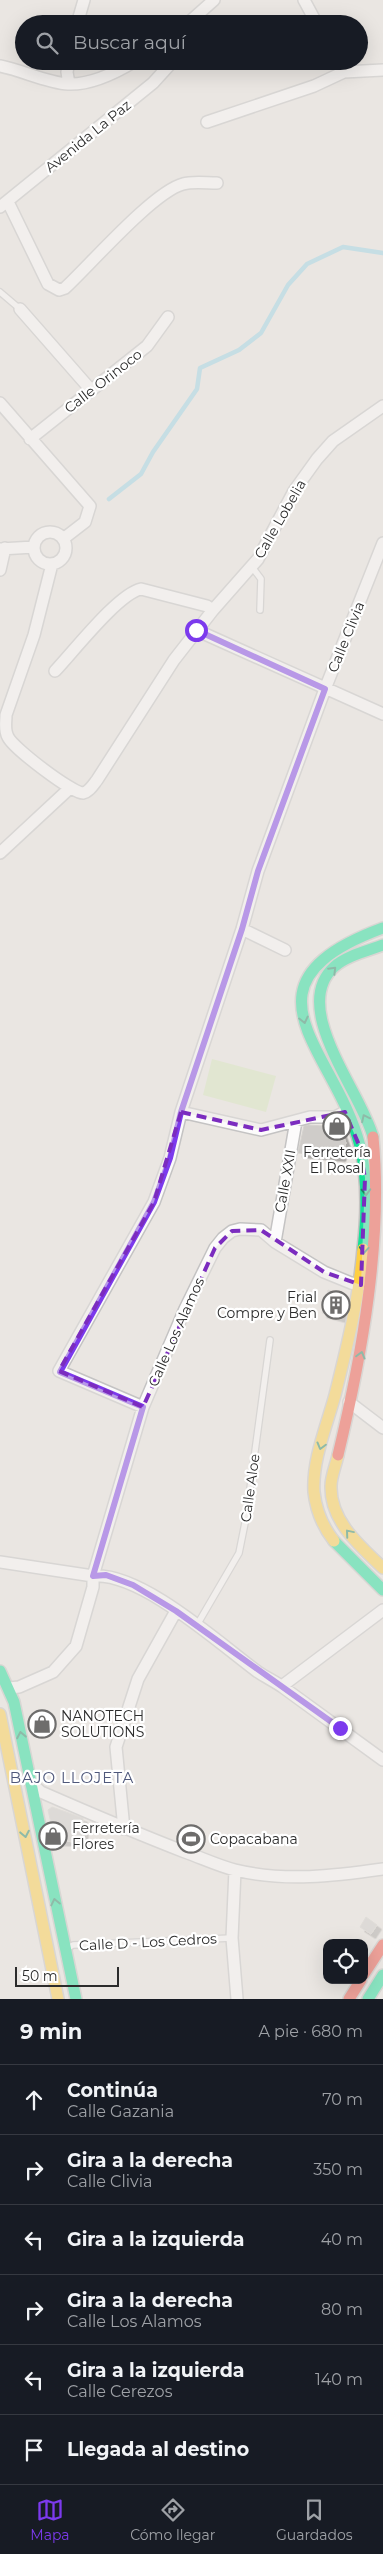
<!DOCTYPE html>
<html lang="es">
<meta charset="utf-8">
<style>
body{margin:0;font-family:Montserrat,sans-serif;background:#20242c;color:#f1f3f6}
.controls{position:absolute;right:15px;bottom:15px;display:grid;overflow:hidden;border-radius:10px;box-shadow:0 5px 20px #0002}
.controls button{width:45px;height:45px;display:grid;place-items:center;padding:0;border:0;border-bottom:1px solid #363941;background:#171b24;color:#f1f3f6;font:25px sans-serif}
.scale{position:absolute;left:15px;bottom:12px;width:104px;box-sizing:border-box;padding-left:5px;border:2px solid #2c2c2c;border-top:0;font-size:14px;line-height:18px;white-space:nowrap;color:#2c2c2c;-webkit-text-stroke:4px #fff;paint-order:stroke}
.stop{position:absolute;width:15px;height:15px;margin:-11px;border:4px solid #7c3aed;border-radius:50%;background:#fff}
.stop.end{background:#7c3aed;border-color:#fff;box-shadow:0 1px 5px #0008}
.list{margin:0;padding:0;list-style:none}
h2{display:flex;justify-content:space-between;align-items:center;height:65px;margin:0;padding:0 20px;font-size:21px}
h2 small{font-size:16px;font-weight:400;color:#9ea1a6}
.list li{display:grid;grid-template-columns:32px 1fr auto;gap:15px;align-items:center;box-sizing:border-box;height:70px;padding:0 20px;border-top:1px solid #363941}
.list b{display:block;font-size:19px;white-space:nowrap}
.list p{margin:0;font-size:16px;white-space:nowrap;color:#9ea1a6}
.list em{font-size:16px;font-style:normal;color:#9ea1a6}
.icon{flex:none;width:28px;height:28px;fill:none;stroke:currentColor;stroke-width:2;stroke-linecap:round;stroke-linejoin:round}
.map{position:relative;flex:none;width:383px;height:1999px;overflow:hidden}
.search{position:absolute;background:#171b24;box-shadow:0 5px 20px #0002;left:15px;right:15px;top:15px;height:55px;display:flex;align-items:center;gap:12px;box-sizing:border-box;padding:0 18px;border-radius:28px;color:#9ea1a6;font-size:19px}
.sheet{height:485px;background:#171b24}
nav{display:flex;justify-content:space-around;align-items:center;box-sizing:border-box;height:70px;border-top:1px solid #363941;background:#171b24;font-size:14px;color:#9ea1a6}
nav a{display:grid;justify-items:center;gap:2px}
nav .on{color:#7c3aed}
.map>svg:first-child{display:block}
.pitch{fill:#d8e6bc}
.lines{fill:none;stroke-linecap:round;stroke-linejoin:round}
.stream{stroke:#9bd4e6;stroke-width:4.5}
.building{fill:#cfccc9;stroke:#d5d2ce;filter:url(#shadow)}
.lane-casing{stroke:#c4c3c3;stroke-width:8}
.street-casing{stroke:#c4c3c3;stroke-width:14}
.fast-casing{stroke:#c6c4c2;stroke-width:14}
.slow-casing{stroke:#c6c4c2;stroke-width:14}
.jam-casing{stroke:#c6c4c2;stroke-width:14}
.lane{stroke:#fcfbfb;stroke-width:5.5}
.street{stroke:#fcfbfb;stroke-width:11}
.fast{stroke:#16e098;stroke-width:11}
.slow{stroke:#ffcf43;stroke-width:11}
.jam{stroke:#f24e42;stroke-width:11}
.oneway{stroke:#218662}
.route{stroke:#7c3aed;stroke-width:6}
.marked{fill:none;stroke:#7b2cbf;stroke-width:4;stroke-dasharray:10 6;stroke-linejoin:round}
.labels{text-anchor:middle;stroke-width:4.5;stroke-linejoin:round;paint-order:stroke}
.street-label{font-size:14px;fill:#2c2c2c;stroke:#fff}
.poi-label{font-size:14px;fill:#2c2c2c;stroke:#fff;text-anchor:start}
.neighbourhood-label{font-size:15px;letter-spacing:1px;fill:#4f587b;stroke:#fff}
</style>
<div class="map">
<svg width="383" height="1999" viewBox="0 0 383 1999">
<defs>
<filter id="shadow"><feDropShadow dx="4.5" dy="4.5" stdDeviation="0" flood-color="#0004"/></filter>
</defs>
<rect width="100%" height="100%" fill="#eae6e2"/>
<!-- pitch -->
<path class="pitch" d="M212 1059 276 1076 266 1112 203 1095Z"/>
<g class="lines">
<!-- stream -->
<path class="stream" d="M109 499 141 474 153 452 197 389 200 368 239 350 261 333 288 285 307 264 343 247 383 253"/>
</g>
<!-- building -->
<path class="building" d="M308 1125 340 1127 346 1143 341 1157 298 1153 304 1126Z
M328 1290 345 1295 341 1318 322 1313Z
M52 1807 83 1818 84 1842 55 1841 48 1810Z
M366 1917 377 1925 371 1934 360 1927Z"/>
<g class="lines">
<!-- lane casing -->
<g class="lane-casing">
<path id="lane" d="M0 292 20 309
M252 567 261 579 260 610
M197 1625 239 1553 246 1518 270 1340
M68 1948 73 1945 232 1938"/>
</g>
<!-- street casing -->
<g class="street-casing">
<path id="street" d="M304 0 317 24
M77 24 84 0
M187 24 214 0
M0 66C21 70 48 83 68 84 90 85 117 72 135 61
M69 84 67 72 69 61
M207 122 314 86 344 72 383 70
M8 202 48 284 59 290 65 288C90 265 153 192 183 184 193 181 206 183 217 183
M0 207 153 83 173 61
M20 309 91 390
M0 403 90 506 85 522 63 539
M30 439 147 346 168 317
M34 548a16 16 0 1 1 32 0a16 16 0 1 1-32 0Z
M0 549 34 547
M52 564 34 635 6 715C6 723 4 730 8 737 13 748 72 793 83 793 89 792 93 785 97 780L174 660 213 610 258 559 294 491 317 459 333 441 383 406
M0 570 5 548
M196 630 383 714
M55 671C74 651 118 594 141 589L207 606 213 610
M0 853 70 788
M242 929 285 950
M181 1112 261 1130 310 1117H335L345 1112
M275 1242 296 1121
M349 1402 383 1428
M143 1407 59 1371 154 1202 170 1158 181 1112 242 929 258 871 325 689 383 543
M0 1562 93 1576C141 1572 220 1644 258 1672 267 1678 276 1682 284 1688 317 1712 350 1736 383 1760
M282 1686 383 1610
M9 1688 19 1687 53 1672 76 1646 93 1587V1576L143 1407 185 1309 215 1248 223 1238 232 1231 240 1229 261 1230 275 1242 324 1272 351 1283 361 1285
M32 1784 41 1792C89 1813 136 1833 185 1852 202 1858 219 1866 235 1870 285 1882 334 1876 383 1869
M124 1829 116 1747 138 1679 176 1611
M235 1870 232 1938 237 1999"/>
</g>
<!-- fast casing -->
<g class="fast-casing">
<path id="fast" d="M373 1137C362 1093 289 1008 334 967 346 956 367 951 383 945
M363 1249C367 1215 368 1180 360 1146 336 1050 229 985 383 928
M334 1541 383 1590
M0 1671 14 1702 76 1999
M368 1999 383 1975"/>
</g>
<!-- slow casing -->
<g class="slow-casing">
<path id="slow" d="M338 1455C336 1465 331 1476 331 1486 330 1521 360 1546 383 1568
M334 1541C323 1527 316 1510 314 1492 312 1460 327 1425 335 1395 347 1347 359 1298 363 1249
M0 1714 58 1999"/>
</g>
<!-- jam casing -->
<g class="jam-casing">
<path id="jam" d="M338 1455C362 1355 383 1240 373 1137
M364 1974 383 1945
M349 1999 361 1980"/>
</g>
<!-- lane -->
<use href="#lane" class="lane"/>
<!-- street -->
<use href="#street" class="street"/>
<!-- fast -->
<use href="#fast" class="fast"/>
<!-- slow -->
<use href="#slow" class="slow"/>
<!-- jam -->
<use href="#jam" class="jam"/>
</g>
<!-- one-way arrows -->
<defs><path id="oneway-chevron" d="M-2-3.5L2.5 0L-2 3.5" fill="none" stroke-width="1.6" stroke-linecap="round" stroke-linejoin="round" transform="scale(1.25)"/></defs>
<g class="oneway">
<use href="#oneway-chevron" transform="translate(333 970) rotate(-45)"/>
<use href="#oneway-chevron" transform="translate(304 1020) rotate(77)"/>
<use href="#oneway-chevron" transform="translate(365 1118) rotate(-116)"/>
<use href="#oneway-chevron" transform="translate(366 1192) rotate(88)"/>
<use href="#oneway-chevron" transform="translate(364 1250) rotate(94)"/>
<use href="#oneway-chevron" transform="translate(361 1355) rotate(-75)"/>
<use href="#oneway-chevron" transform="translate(321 1446) rotate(105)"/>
<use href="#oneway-chevron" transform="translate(349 1533) rotate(-130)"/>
<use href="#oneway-chevron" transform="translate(21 1735) rotate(-101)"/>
<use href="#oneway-chevron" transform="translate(25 1834) rotate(79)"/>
<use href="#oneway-chevron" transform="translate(55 1902) rotate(-102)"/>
</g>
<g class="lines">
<!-- route -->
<path class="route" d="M196 630 325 689 258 871 242 929 181 1112 170 1158 154 1202 60 1372 143 1407 93 1576 106 1575 133 1585 176 1611 340 1728"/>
</g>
<!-- marked area -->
<path d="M0 0H383V1999H0ZM181 1112 261 1130 345 1112 359 1145 365 1178 361 1285 324 1272 261 1230 232 1231 215 1248 143 1407 59 1371 154 1202Z" fill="#eae6e2" fill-opacity=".55" fill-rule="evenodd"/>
<path class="marked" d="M181 1112 261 1130 345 1112 359 1145 365 1178 361 1285 324 1272 261 1230 232 1231 215 1248 143 1407 59 1371 154 1202Z"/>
<!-- icons -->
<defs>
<g id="shop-ring" transform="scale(1.4375)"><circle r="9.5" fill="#fff" stroke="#6e6d6c" stroke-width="1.5"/><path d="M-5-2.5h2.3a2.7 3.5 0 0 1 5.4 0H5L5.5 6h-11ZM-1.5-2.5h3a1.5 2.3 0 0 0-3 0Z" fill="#6e6d6c"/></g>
<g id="building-ring" transform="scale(1.4375)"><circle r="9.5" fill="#fff" stroke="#6e6d6c" stroke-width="1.5"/><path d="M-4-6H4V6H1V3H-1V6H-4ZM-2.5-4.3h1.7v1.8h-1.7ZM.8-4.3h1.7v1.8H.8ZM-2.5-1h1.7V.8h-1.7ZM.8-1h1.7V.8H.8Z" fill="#6e6d6c"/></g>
<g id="stadium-ring" transform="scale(1.4375)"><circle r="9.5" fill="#fff" stroke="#6e6d6c" stroke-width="1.5"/><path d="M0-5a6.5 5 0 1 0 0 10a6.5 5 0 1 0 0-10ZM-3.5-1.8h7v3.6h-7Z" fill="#6e6d6c"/></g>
</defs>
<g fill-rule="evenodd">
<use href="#shop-ring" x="337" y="1126"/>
<use href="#building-ring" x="336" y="1305"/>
<use href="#shop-ring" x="42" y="1724"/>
<use href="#shop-ring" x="53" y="1836"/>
<use href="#stadium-ring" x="191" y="1839"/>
</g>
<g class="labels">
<!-- street labels -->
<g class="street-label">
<text transform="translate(88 136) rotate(-39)" y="5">Avenida La Paz</text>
<text transform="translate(103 381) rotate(-38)" y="5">Calle Orinoco</text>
<text transform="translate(280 519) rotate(-60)" y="5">Calle Lobelia</text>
<text transform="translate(346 637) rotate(-68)" y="5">Calle Clivia</text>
<text transform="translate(285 1181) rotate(-80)" y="5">Calle XXII</text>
<text transform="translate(176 1332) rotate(-66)" y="5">Calle Los Alamos</text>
<text transform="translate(250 1488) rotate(-82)" y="5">Calle Aloe</text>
<text transform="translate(148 1942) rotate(-3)" y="5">Calle D - Los Cedros</text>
</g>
<!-- poi labels -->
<g class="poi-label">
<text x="337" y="1157" text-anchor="middle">Ferretería<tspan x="337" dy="16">El Rosal</tspan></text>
<text x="317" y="1302" text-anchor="end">Frial<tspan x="317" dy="16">Compre y Ben</tspan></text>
<text x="61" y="1721">NANOTECH<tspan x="61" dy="16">SOLUTIONS</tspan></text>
<text x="72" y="1833">Ferretería<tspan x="72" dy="16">Flores</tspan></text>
<text x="210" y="1844">Copacabana</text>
</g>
<!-- neighbourhood labels -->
<g class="neighbourhood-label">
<text x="72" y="1783">BAJO LLOJETA</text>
</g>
</g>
</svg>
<div class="controls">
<button><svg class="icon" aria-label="locate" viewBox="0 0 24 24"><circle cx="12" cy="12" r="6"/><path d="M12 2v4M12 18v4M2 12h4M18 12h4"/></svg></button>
</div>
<div class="scale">50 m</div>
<div class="stop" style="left:196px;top:630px"></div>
<div class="stop end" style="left:340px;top:1728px"></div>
<div class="search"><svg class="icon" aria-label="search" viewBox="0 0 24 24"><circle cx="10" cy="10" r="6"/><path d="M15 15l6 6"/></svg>Buscar aquí</div>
</div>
<section class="sheet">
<h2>9 min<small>A pie · 680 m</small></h2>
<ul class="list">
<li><svg class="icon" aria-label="ahead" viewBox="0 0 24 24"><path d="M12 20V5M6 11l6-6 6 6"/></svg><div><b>Continúa</b><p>Calle Gazania</p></div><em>70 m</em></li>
<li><svg class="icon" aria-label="right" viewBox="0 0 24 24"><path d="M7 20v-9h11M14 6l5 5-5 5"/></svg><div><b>Gira a la derecha</b><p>Calle Clivia</p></div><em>350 m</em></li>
<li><svg class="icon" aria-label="left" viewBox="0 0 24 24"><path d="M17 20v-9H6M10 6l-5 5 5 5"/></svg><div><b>Gira a la izquierda</b></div><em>40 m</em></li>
<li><svg class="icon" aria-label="right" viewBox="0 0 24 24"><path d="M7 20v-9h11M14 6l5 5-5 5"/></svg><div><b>Gira a la derecha</b><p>Calle Los Alamos</p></div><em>80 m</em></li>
<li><svg class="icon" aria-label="left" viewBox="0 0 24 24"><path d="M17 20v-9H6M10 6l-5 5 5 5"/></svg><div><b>Gira a la izquierda</b><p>Calle Cerezos</p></div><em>140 m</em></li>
<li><svg class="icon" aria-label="arrive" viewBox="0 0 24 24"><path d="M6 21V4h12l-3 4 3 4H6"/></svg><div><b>Llegada al destino</b></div></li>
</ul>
</section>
<nav>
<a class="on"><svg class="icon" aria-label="map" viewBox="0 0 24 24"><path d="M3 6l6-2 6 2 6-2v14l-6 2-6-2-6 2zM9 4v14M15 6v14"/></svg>Mapa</a>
<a><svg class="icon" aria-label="directions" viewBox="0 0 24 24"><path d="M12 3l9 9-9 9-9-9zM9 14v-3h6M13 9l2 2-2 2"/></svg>Cómo llegar</a>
<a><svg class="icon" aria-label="saved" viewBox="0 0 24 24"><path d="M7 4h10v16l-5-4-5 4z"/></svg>Guardados</a>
</nav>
